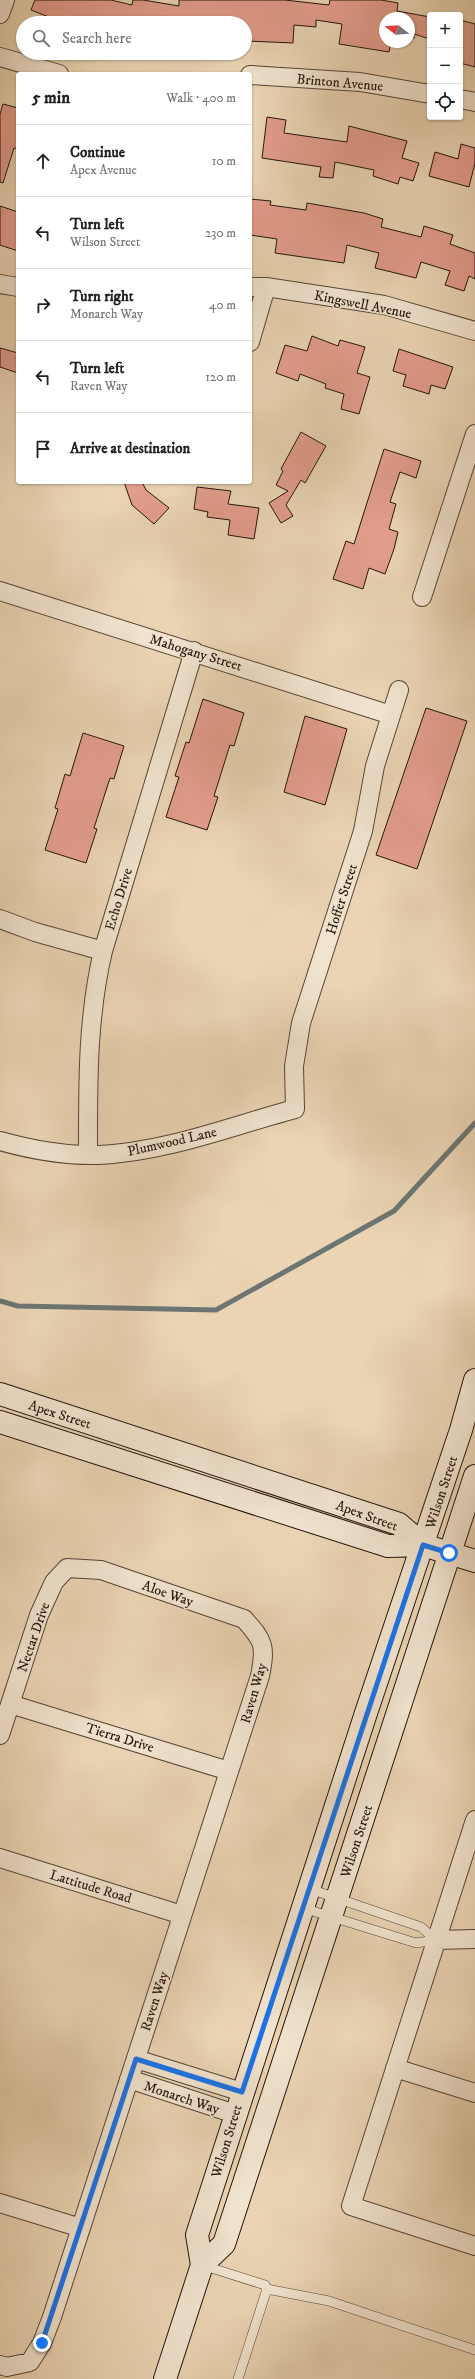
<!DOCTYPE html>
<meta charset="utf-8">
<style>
body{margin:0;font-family:"IM FELL DW Pica",serif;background:#f6f6f6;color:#202124}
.controls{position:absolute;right:12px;top:12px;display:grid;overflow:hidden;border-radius:4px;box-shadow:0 1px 3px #0004}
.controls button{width:36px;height:36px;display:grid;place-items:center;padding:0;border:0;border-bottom:1px solid #e0e0e0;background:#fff;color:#202124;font:20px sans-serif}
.compass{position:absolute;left:379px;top:12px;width:36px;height:36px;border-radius:50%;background:#fff;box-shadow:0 1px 3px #0004;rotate:287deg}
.stop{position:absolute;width:12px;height:12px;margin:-9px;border:3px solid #1a73e8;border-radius:50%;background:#fff}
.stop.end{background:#1a73e8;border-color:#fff;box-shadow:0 1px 4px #0008}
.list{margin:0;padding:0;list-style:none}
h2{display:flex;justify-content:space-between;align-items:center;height:52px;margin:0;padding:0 16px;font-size:17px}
h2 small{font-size:13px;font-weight:400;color:#757577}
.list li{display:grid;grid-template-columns:26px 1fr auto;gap:12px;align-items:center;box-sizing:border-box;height:72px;padding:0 16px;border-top:1px solid #e0e0e0}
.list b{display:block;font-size:15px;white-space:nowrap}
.list p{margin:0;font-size:13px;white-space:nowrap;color:#757577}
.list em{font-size:13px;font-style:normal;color:#757577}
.icon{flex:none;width:22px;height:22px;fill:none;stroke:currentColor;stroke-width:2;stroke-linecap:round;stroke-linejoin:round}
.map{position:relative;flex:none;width:475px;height:2379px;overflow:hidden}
.search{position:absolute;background:#fff;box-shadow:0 1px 3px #0004;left:16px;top:16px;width:236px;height:44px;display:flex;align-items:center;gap:10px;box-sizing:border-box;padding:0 14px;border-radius:22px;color:#757577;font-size:15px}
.panel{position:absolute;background:#fff;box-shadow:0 1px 3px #0004;left:16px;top:72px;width:236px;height:412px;border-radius:4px}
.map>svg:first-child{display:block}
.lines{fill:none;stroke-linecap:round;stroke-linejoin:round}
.stream{stroke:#6c7673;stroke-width:5}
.building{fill:#e39d8c;stroke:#24150c}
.lane-casing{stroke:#564536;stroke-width:10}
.street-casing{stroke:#564536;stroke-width:20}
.secondary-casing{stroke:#24150c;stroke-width:24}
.lane{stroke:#f1e3ce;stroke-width:9}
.street{stroke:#f1e3ce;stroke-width:18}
.secondary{stroke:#f1e3ce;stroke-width:22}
.route{stroke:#1a73e8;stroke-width:5}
.labels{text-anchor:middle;stroke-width:3;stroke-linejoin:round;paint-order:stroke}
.street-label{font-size:14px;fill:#24150c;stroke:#f1e3ce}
</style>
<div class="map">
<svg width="475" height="2379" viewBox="0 0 475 2379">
<rect width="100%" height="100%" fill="#ead4b3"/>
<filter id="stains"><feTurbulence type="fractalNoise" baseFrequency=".005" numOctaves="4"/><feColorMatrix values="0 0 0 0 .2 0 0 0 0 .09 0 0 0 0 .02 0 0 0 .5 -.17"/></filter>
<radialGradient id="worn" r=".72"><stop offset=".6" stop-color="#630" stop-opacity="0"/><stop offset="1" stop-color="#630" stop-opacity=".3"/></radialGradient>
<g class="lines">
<!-- stream -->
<path class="stream" d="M0 1301 18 1306 216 1310 394 1211 475 1123"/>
</g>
<!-- building -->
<path class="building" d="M35 0H111L132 5 133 0H143L179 6V0H285L329 5 330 0H381L398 3 397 11 430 17V39L414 34V38L409 37V18H385V42H391L389 52 339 44 342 24 316 20V27L294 25 293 43 247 41 248 26H245V23H137L122 21 121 23H52L54 19 31 10Z
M460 20 475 24V67L460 63Z
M3 104 18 108V149L14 148 3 183 0 182V114Z
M267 117 286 120 284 133 347 142 349 126 407 141 402 158 419 163 413 181 400 177 398 184 373 176 374 170 335 162 333 178 319 177 321 167 262 158Z
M461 144 475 148V163L469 187 429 176 435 152 458 159Z
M250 199 271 201 270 205 306 210 307 203 364 213 383 219 381 227 421 237 424 226 453 235 450 244 475 253V279L469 276 464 291 445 285 450 271 421 262 416 278 375 268 379 253 347 245 344 263 275 253 277 239 250 235Z
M0 206 18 212V251L0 245Z
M312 336 338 346 340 340 365 347 357 373 370 377 359 414 341 409 344 394 325 388 326 384 300 374 298 381 276 373 285 345 307 351Z
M0 348 18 353V373L0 367Z
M399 349 453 367 445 389 431 385 429 394 403 386 406 375 393 371Z
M301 432 326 446 305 483 301 480 286 505 293 516 281 523 269 503 288 491 276 485 283 471 281 469Z
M384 449 421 461 416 478 400 472 390 502 396 504 389 529 398 532 394 549 385 574 369 568 363 589 333 579 346 541 354 544Z
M124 482H142L146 490 169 508 154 524 132 505Z
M197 487 231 491 228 504 259 508 254 539 228 535 230 520 207 517 208 512 194 509Z
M203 699 244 713 234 746 230 745 214 796 218 797 207 830 166 817 179 777 175 776 186 742 189 743Z
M426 708 467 721 417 869 376 855Z
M305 716 347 729 325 805 284 792Z
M83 733 124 746 114 779 110 778 94 828 97 829 86 863 45 850 58 809 55 808 65 774 70 776Z"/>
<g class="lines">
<!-- lane casing -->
<g class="lane-casing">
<path id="lane" d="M303 1908 416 1943 436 1940 421 1927 310 1889
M202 2265 265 2285 267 2289 238 2379
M267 2289 329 2301 475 2350"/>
</g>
<!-- street casing -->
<g class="street-casing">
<path id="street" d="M0 14 5 0
M0 57 59 74
M250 75 360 82 430 94
M460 99 475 102
M0 284 18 287
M250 287H266L384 305 475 331
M250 342 266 287
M0 591 391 715
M422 597 475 434
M0 919 35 932 103 951
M0 1141C32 1150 66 1156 99 1155 166 1152 231 1126 295 1109L294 1066 301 1023 363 831 375 766 399 690
M88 1155C88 1085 87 1019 103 951L194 651
M10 1704 229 1771
M0 1735 39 1615 54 1582 67 1568 101 1570 244 1619C264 1641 266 1646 260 1676L52 2317 42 2343 30 2362 7 2367 0 2365
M475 1820 351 2206 475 2246
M0 1858 182 1915
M436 1940 475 1939
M136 2059 242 2092
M395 2068 475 2093
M129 2079 235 2114
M0 2203 81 2228"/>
</g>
<!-- secondary casing -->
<g class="secondary-casing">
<path id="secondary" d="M0 1394 399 1524 423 1545
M0 1422 388 1546 423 1545 475 1561
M202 2265 224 2244 475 1476
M165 2379 202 2265 197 2235 366 1713 461 1430 475 1380"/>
</g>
<!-- lane -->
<use href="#lane" class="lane"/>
<!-- street -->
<use href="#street" class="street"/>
<!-- secondary -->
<use href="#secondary" class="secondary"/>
</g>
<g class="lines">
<!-- route -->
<path class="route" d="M42 2343 136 2059 242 2092 423 1545 449 1553"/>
</g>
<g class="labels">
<!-- street labels -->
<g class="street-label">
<text transform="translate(340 82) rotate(5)" y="5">Brinton Avenue</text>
<text transform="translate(363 304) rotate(11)" y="5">Kingswell Avenue</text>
<text transform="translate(196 652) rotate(17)" y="5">Mahogany Street</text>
<text transform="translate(118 899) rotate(-73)" y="5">Echo Drive</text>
<text transform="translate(341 899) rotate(-72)" y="5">Hoffer Street</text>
<text transform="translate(172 1141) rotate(-13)" y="5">Plumwood Lane</text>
<text transform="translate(60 1414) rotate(18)" y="5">Apex Street</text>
<text transform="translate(441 1492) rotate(-72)" y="5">Wilson Street</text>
<text transform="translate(367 1515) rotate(20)" y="5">Apex Street</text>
<text transform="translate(168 1593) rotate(19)" y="5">Aloe Way</text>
<text transform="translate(33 1637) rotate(-71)" y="5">Nectar Drive</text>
<text transform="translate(253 1693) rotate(-74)" y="5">Raven Way</text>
<text transform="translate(120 1737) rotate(17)" y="5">Tierra Drive</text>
<text transform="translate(356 1841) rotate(-72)" y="5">Wilson Street</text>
<text transform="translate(91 1886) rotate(17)" y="5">Lattitude Road</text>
<text transform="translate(154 2001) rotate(-72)" y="5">Raven Way</text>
<text transform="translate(182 2097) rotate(18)" y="5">Monarch Way</text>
<text transform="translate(226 2141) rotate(-73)" y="5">Wilson Street</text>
</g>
</g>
<rect width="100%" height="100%" filter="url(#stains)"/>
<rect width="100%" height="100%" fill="url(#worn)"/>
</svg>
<div class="controls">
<button>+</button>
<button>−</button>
<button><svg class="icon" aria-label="locate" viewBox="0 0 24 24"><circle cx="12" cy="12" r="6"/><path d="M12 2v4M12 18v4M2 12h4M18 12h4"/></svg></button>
</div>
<svg class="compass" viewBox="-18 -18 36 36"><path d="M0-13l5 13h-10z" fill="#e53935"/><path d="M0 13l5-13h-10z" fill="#757577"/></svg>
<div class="stop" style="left:449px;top:1553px"></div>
<div class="stop end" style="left:42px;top:2343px"></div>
<div class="search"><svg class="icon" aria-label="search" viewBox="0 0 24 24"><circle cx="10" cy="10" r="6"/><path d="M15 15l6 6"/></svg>Search here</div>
<section class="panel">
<h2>5 min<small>Walk · 400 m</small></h2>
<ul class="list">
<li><svg class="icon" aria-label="ahead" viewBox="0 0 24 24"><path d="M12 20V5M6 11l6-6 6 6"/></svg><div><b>Continue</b><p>Apex Avenue</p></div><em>10 m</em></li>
<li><svg class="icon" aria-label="left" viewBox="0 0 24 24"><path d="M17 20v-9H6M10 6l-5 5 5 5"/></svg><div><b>Turn left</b><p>Wilson Street</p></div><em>230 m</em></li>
<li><svg class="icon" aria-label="right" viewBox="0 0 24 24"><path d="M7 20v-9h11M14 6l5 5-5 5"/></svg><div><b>Turn right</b><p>Monarch Way</p></div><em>40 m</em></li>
<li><svg class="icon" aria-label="left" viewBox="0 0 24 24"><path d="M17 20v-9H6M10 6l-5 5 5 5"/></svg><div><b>Turn left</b><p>Raven Way</p></div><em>120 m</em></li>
<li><svg class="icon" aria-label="arrive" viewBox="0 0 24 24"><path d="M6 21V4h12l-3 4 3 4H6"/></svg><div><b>Arrive at destination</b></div></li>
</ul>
</section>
</div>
